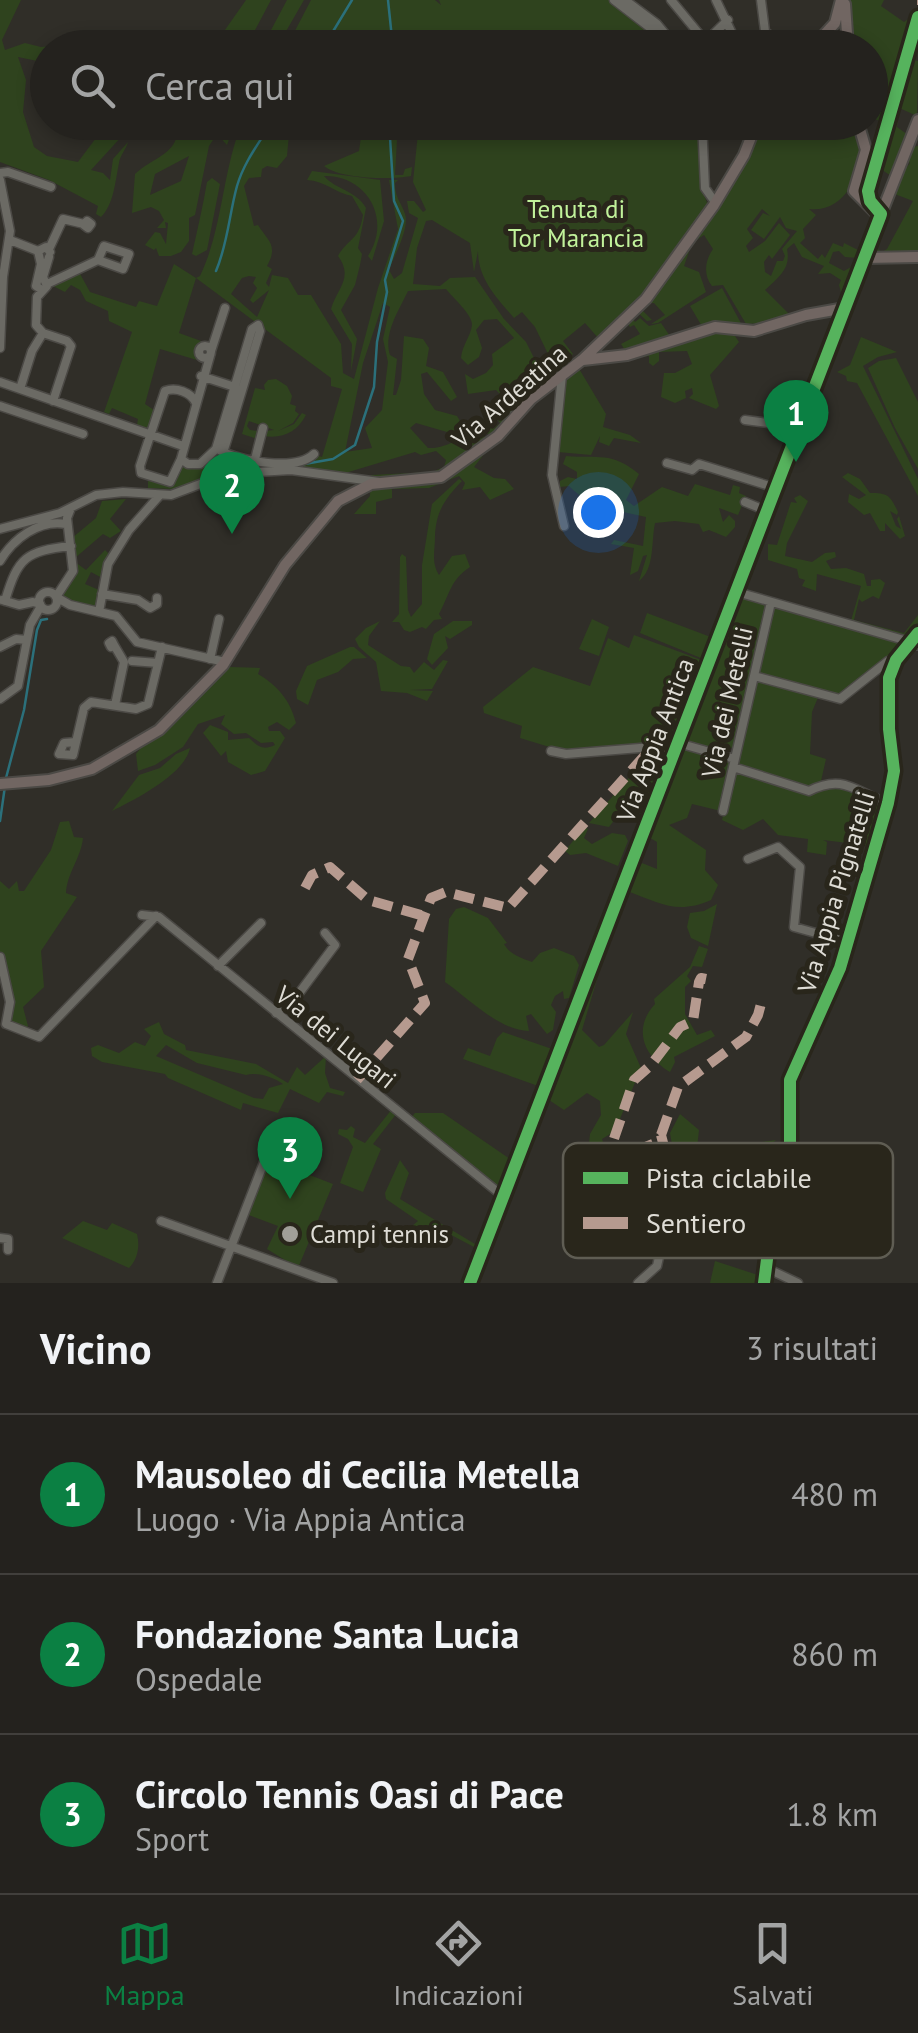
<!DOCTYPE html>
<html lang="it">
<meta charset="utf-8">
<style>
body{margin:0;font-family:"PT Sans",sans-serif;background:#302f2b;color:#f1f3f6}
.you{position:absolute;left:598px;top:512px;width:35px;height:35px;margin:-25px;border:8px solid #fff;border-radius:50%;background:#1a73e8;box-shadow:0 0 0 15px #1a73e833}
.badge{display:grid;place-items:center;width:65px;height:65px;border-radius:50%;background:#0b8043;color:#fff;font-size:32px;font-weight:700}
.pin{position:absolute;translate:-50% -82px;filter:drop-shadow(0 2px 5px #0008)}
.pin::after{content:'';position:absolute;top:52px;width:35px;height:30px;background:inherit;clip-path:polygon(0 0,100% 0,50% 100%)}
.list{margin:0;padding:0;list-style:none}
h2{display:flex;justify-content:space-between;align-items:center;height:130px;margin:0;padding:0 40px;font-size:42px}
h2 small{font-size:32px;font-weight:400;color:#a3a4a4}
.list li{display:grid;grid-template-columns:65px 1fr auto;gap:30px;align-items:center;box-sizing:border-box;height:160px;padding:0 40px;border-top:2px solid #413f3c}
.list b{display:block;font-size:38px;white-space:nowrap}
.list p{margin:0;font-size:32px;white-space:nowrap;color:#a3a4a4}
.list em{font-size:32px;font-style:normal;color:#a3a4a4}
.icon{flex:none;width:55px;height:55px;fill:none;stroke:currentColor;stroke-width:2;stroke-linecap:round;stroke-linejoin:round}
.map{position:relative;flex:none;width:918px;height:1283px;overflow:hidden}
.search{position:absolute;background:#24221e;box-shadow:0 5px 15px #0003;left:30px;right:30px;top:30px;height:110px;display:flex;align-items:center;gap:25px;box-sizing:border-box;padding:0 35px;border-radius:55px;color:#a3a4a4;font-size:38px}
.sheet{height:610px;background:#24221e}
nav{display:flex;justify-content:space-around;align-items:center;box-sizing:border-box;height:140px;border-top:2px solid #413f3c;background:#24221e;font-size:28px;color:#a3a4a4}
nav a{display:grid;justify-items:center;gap:5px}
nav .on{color:#0b8043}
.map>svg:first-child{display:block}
.green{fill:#2f431e;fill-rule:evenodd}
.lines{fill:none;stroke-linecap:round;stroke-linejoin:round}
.stream{stroke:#2b707b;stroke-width:2.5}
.minor-casing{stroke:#4b4945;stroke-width:11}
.major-casing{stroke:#4b4945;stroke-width:14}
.minor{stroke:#6b6a64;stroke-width:8}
.major{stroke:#716662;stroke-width:10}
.quiet{stroke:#b69a8f;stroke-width:10;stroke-dasharray:20 10;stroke-linecap:butt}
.cycleway-casing{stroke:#29261b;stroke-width:19}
.cycleway{stroke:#56b35d;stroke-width:12}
.poi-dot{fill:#a19f98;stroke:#29261b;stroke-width:4}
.labels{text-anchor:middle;stroke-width:10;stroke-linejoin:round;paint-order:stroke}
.park-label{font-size:25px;fill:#c1f29b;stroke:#29261b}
.street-label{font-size:25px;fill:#dedcd5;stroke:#29261b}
.poi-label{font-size:25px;fill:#dedcd5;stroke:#29261b;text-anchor:start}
.key{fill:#29261b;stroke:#5f5d53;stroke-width:2.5}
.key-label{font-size:28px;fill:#dedcd5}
</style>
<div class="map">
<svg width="918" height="1283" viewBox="0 0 918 1283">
<rect width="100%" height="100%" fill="#302e28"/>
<!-- green -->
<path class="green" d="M0 0H21L2 40 5 50 25 43 41 47 96 41 126 47 48 48 47 63 18 57 26 80 23 112 34 147 47 156 78 162 102 130 103 123H134L91 170 103 173 110 180 113 159 128 142C126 150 120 155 119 163 115 182 114 204 101 217L96 214 98 206 49 180 0 162Z
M246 0H271L246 47H213Z
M287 0H304L277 47H262Z
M311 0H435L441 5 439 0H609L644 26 665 48H286Z
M845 0H884L881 6 904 22 915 14 883 122 871 118 870 48 850 47Z
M908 58 918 61 917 116 895 106Z
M894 111 899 113 897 127 908 135 891 176 878 167Z
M398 122 395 175H403L405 169 412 167 411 176C392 180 339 179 324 166L359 151 363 123Z
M170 123H211L213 125 235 123 227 145 217 134 209 146 195 215 189 218V241L181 252 171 256H159L156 248 154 250 145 245 155 232 160 233 166 244 168 223 165 222 166 228H157L164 220 159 211 151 207 132 213 135 174C153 157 181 153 177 125ZM189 156 181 181 150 195 155 174Z
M242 123H290L287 156 277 168 267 166 262 169 261 177 249 178 244 186 254 226 258 225C267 240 279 245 267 266L272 269 266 283 269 287 272 275 288 278 298 295H311L341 344 343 373 354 379 378 288 398 229 389 180H398L395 183C395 198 401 202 405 214 410 228 394 256 389 270L394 279 402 273 418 218 409 213 407 201H414L423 212 426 210 413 182 419 123H700L703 192 709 208 649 292 599 339 585 323 563 341 573 354 564 363 553 350 548 354 535 327 522 312 514 318C497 298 478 279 478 251L474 272 470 243 432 220 426 221 417 248 413 284 440 286 450 278 475 277 504 319 526 342 547 384 493 438 473 422V418L478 417 493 429 500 423 492 413 508 412 513 407 496 390 468 394 465 374 473 379 486 373 493 365 492 354 514 338 497 319 484 320 476 330 482 348 479 357 468 365 461 358C462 345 471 336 472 325 473 315 453 298 446 289L408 291C399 310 383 334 390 355L397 359 393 395H396L401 380 404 336 423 339 429 348 426 366 443 372 457 397 451 401 427 372 421 374 424 394 435 410 457 416 462 424 459 430 447 432 416 423 410 428 428 448C449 449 462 434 481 433L487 439 488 449 474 467 494 478 505 479 514 489 490 500 480 487 462 490 465 483 459 476 429 488 392 489V498L376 502V514H354L370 496 371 475 432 472 444 467 446 460 436 451 421 455 415 452 342 474 303 470 304 462 316 455 322 457 342 389 331 386V378L196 278 179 333 201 341 197 360 160 349 145 404 154 410 148 428 137 425 138 419 112 408 109 414 104 412 132 332 109 321 108 311 86 301 80 290 71 285 65 292 53 286 79 272 90 292 136 307 139 301 157 306 174 264 196 278 200 276C223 228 222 172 242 123ZM249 276 256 277 253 283 257 288 250 300 253 303 269 290 257 317 231 294 242 278ZM383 303 390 307 383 339 388 362 382 410 365 428 372 448 345 452 363 363Z
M759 123H857C869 154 853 214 809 209L816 215 803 229 805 238 800 243 818 259 822 254 825 258 833 243 843 247 844 243 860 251 858 258 845 257 839 251 833 252 829 263 844 271 851 267 855 274 843 306 838 304 842 296 839 285 841 280 830 273 818 274 824 266 802 257 794 243 787 249C791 268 780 276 765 290L789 314 763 323 746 324 723 285 712 286C703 275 705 260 713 249L704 235 692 243 684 266 699 272 706 292 658 323 651 324 665 315 654 303H649L643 311 652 320 647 321 637 312 681 255ZM762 209 770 216 763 213 751 230 764 239 780 217 786 228 797 231 782 249 785 256 783 261H777L771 276 765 272 764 262 769 255 772 259 790 235 779 223 765 241 749 252 746 246 753 238 747 229Z
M918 146V256L869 257 871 244 882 252 887 249 913 201 892 193 901 166 907 167 910 163 904 159 912 147Z
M312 171 380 180 384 221 372 261 368 256C392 219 367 175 324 176 336 190 356 190 366 208L358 248 362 254 360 265 355 285 341 310 357 339 351 371 352 344 331 309C337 288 354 278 338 256 348 238 359 241 363 215L352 196C336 193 325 181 307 180Z
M212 178 220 184 207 250 196 256 192 254C197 231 203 206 207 182Z
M722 288 743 327 703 328 690 306Z
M632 318 635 322 640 318 649 326 661 323 672 339 627 353 621 344 640 334 634 325 630 327 627 322Z
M719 328 731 330 739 342 710 375 719 406 716 409 689 398 693 394 692 388 685 391 686 398 675 403 661 397 664 373H675L692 364 687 351 659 352V361L653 366 649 363V356L627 359Z
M861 337 897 352 878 357 863 366 918 479V496L857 383 847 381 846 376 837 372 850 365Z
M896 358 918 402V469L895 428 868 368 879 361Z
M578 367 606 414 603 427 630 435 641 443 614 438 609 446 599 442 600 436 591 455 558 452 563 377Z
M276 379 287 386 292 396 290 404 296 406 295 411 299 414 293 423 278 431 294 424 302 413 306 415C297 432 283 439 264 436L265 431 274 430 249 421 247 426 250 430 258 431V439L242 434 255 388 265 390 264 385 268 380Z
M221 455 234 459 235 471 177 492 175 489 148 488V479L171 484 181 465 190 467 208 462 213 465Z
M566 456C599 459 611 451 639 474L626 500 634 506 662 487 688 496 695 484 730 495 733 485 740 487 739 493 746 496 738 515 719 508 723 522 729 515 735 521V527L726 537 709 530 703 532 699 524 675 521 655 523C651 542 655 569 639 581L647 555 643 556 638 571 630 575 634 548 611 544 614 540 643 546 646 517C620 511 588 506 569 486L560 487V481L568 477 577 479V472L563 464Z
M848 473 860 479 870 493C888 493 890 495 898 512L897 515 890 511 896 526 901 529 897 519 899 516 905 536 900 539 885 523V531H880L870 513 864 515 848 502 849 494 859 499 866 495 842 477Z
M459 479 462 481C445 499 436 511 435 536 435 551 431 562 439 575L452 556 465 554 470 567C450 580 450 594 439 614L442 619 434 620 426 629 422 627 410 632 404 630 399 622H392L399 614 400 557 402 554 406 557 408 610 411 617 422 604V565L432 504Z
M800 495 808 501 787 543 785 556 812 562 825 553 835 552 836 557 826 561 831 569 846 568 864 574 867 586H871V580L880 579 885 583 879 599 873 596 862 602 859 599 854 620 904 633 918 615V632L908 640 850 624 861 586 817 574 816 591 802 586 805 580 799 578 797 569 768 560V544L777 545 791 502 797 503 794 498Z
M126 499 110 519 121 531 110 538 103 534 75 558 72 538 96 518 102 501Z
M105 550 110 555 102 578 91 572 85 584 99 590 97 608 61 598 60 593 72 579 75 562 86 570Z
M740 594 770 603 736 749 713 743 711 751 682 741Z
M773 606 898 642 902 647 895 656 889 657 840 697 758 674Z
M647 613 716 639 708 661 640 633Z
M592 619 609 627 599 656 579 649Z
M380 621 369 636 368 645 401 666 410 667 414 673 424 662 434 670 443 660 448 661 432 689 410 690 433 691 427 701 407 693 381 691 376 662 359 647 355 639 366 628Z
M453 621H472V625L450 639 445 636 448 648 432 665 427 659 434 634Z
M634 635 707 662 675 744 566 752 520 738 522 726 484 713 483 707 533 667 590 686 608 638 629 648Z
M350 647H354L367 658 353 659 338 672 317 680 308 705 297 699 296 691 307 666Z
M230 667 260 668 258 674C278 686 290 700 296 723L289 730 277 722 268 727 269 731H280L285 738 265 771 251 775 228 762 226 751 221 756 203 733 210 725 228 732V740L249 738C258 746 262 751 275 745L273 742 261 743 246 733 234 734 221 724 225 715 198 724 183 747 155 765 138 771 136 754 140 749Z
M756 678 819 695 812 712 810 754 826 759 821 781 813 788 827 783 849 791 852 787 886 803 873 846 823 840 827 842 826 855 807 852 808 839 778 835 763 819 743 830 722 820Z
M679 745 733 760 721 811 692 804 687 818 669 825 706 850 705 870 718 885 711 900C677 915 660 903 627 891L642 863 657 869V842L645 835Z
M190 748C185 774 136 799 112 811L139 775 160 768 176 754Z
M655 753 670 757 646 812 640 806 628 802 609 827 589 823 648 756Z
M69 821 74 837 83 838C81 858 67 873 66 893L77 897 41 951 44 987 23 1007 28 1026 24 1032 6 1025 8 992 0 952V881L9 889 17 881 19 891H24L51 850 60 822Z
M584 827 588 829 584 838 592 844 612 833 625 835 628 841 618 866 586 853 570 855 565 851Z
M717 904 708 946 691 938 687 927 690 913 704 911Z
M464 907 488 918 507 943 504 944C510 955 522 958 532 962L540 953 554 948 574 956 579 965 569 998 564 999 563 991 555 996 551 1005 556 1012 553 1030 547 1034 531 1014 526 1016 529 1031C500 1031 468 998 445 982L449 919 456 909Z
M699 946 708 949 702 967 693 966 687 976 691 981 685 987V1014L697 1035 711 1030 715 1036 674 1057 675 1062 670 1072C644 1056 632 1029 655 1004L654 999 690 967Z
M598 976 582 1030 599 1047 604 1045 633 1012 626 1034 641 1068 615 1131 602 1139 606 1151 597 1166 587 1163 590 1134 601 1115 600 1101 587 1093 564 1110 546 1098 588 982Z
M159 1022 164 1034 185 1045 186 1050 256 1064 288 1083 297 1067 305 1075 326 1056 325 1073 330 1088 345 1092 343 1096 327 1092 319 1103 290 1089 278 1113 243 1103 241 1110 168 1078 165 1074 102 1062 92 1056 91 1048 98 1045 119 1053 135 1042 145 1046 151 1036 144 1029ZM166 1045 197 1063 246 1075C257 1072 273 1077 283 1084L269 1088 263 1099 254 1098 156 1056Z
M503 1032 555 1050 541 1087 463 1059 468 1048 490 1056 497 1038Z
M392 1109 397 1113 373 1144 381 1149 363 1192 340 1183 353 1147 348 1139 338 1134 339 1129 347 1130 351 1126 355 1129 353 1137 365 1143Z
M415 1113H443L510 1159 503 1182 497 1186 410 1119Z
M680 1114 699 1130 697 1148 703 1151 776 1140 768 1147 710 1158 706 1168C686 1177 674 1193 652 1195 642 1179 617 1184 605 1170L610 1161 647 1147 653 1154 673 1151 670 1133Z
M268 1159 333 1184 298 1268 267 1249 278 1226 246 1214Z
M400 1160 409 1173 400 1199 480 1247H474L436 1227 425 1225 383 1250 418 1221 386 1199 385 1193Z
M83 1221 107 1230 112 1223 137 1234C140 1246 138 1259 129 1268L62 1238Z
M715 1261 761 1276 760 1283H710Z"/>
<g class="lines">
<!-- stream -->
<path class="stream" d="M388 0 393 48
M323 48 352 0
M216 271C228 243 229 215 237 186 244 162 259 143 272 122
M293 466 333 459 355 445 374 387 377 342 387 292 385 280 403 221 394 201 389 122
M248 467H270
M6 778 24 710 37 630 41 620 47 619
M0 821 5 786"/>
<!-- minor casing -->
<g class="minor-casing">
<path id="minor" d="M614 0 653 30 669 48
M625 0 657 24 677 48
M671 0 705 41
M716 0 739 48
M761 0 765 31 782 48
M699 48 728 20
M702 122 705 188 715 202
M0 173 8 172 51 187
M0 180 10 231 3 277 0 348
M87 221 91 224 88 228 84 225Z
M10 240 38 251 46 247 50 252
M104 246 129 254 123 269 98 260Z
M49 249 63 219 84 224
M38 251 41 264 36 286 42 290
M864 258 880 217
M47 284 98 260
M43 333 67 341 71 346 53 401
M43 333 36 325 37 297 47 286 43 277 49 257
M199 352a6 6 0 1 1 12 0a6 6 0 1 1-12 0Z
M211 351 225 308
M562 375 552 475 564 526
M201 376 235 387
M0 382 183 446
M20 389 32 351 43 333
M196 403C191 392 176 387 165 391L140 466 141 473 170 482 181 459 210 356
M0 406 83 434
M745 420 800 427
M219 450C241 461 295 472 314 454
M223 453 260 331 258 325
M181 459 188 464H200L216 449 252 329 258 325
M254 463 263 428
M667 463 692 470 699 464 776 488
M745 502 767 511
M0 529 60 513 96 495 123 492 171 495 219 477 241 473 291 470 379 482
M0 561C13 539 39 519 66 524
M737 592 911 642
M39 601a9 9 0 1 1 18 0a9 9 0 1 1-18 0Z
M102 594 138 600 150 608 157 604V598
M56 597 70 605 116 616 137 642 225 662
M56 597 73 571 67 518 71 508
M2 600 19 605 33 602 40 604
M5 601C18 557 26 551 71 546
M99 612 108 564 129 530 159 496
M112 641 114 645 111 647 109 643Z
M114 645 124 662 115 705
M0 647 16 639 27 640
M210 659 219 619
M132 661 158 663
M754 676 840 699 888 661 896 660
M0 699 18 686 30 625 41 606
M76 742 64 743 59 754 73 755 84 708 91 702 136 709 148 704 162 647
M678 743 735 759
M551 751 566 754 677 745
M733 767 809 791C845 773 856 793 888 803
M723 811 771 602
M748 859 778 847 800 867 794 927 848 942
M142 915 159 917 504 1197
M0 957 10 1002 6 1024 39 1037 156 916
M218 966 261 923
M276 1013 297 996 335 945 325 933
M161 1221 333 1283
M0 1238 8 1239V1250
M766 1268 798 1283
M217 1283 266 1157
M470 1283 845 308
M638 1283 657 1266 666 1226 769 1241
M764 1283 771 1228 790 1153V1080L840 968 888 803 894 771 889 729V678L896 660 911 642"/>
</g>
<!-- major casing -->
<g class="major-casing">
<path id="major" d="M845 4 848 48
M812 48 835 23 841 0
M858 122 866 150 854 191 880 217 918 120
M583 360 627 355 715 327 754 331 806 315 845 308 864 258 918 257
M918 633 911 642 918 644
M0 784 49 780 92 769 159 730 223 665 285 565 338 501 371 484 441 477 498 436 531 399 582 360 646 299 714 205 744 155 757 122"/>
</g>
<!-- minor -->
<use href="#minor" class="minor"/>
<!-- major -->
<use href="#major" class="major"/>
<!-- quiet -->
<path class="quiet" d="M917 0H918
M305 888 312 875 330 867 368 900 424 916
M357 1080 425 1003 408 959 431 898 446 892 508 908 647 753 673 756
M661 1135 678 1087 746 1037 758 1015 762 1000
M607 1162 653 1144 661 1135 667 1158 662 1172
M652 1198C647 1182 625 1178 610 1176L605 1165 634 1080 651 1065 680 1027 693 1021 699 982 701 978 706 979
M666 1226 665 1216 653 1207 655 1193 671 1197 686 1224 733 1232 732 1235"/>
<!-- cycleway casing -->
<g class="cycleway-casing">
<path id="cycleway" d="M470 1283 880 217 881 214 870 201 868 191 918 17
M764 1283 771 1228 790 1153V1080L840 968 888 803 894 771 889 729V678L896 660 918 633"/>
</g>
<!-- cycleway -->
<use href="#cycleway" class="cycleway"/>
</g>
<!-- markers -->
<circle class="poi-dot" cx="290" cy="1234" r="10"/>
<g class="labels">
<!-- park labels -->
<g class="park-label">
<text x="576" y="218">Tenuta di<tspan x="576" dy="29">Tor Marancia</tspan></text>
</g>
<!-- street labels -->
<g class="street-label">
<text transform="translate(509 396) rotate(-41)" y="9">Via Ardeatina</text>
<text transform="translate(727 702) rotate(-77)" y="9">Via dei Metelli</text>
<text transform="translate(655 740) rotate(-69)" y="9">Via Appia Antica</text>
<text transform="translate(836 892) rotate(-73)" y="9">Via Appia Pignatelli</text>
<text transform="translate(336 1037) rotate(39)" y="9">Via dei Lugari</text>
</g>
<!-- poi labels -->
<g class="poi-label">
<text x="310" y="1243">Campi tennis</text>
</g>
</g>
<!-- legend -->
<rect x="563" y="1143" width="330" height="115" rx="15" class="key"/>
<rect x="583" y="1172" width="45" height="12" fill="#56b35d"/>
<rect x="583" y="1217" width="45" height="12" fill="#b69a8f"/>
<g class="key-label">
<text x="646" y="1188">Pista ciclabile</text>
<text x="646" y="1233">Sentiero</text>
</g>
</svg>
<div class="you"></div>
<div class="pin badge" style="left:796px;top:462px">1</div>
<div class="pin badge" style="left:232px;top:534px">2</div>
<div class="pin badge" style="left:290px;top:1199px">3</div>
<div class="search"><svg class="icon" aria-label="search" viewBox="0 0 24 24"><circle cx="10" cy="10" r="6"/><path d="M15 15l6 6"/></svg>Cerca qui</div>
</div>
<section class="sheet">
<h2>Vicino<small>3 risultati</small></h2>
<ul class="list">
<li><span class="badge">1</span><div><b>Mausoleo di Cecilia Metella</b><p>Luogo · Via Appia Antica</p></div><em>480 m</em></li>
<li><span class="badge">2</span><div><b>Fondazione Santa Lucia</b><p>Ospedale</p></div><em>860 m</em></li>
<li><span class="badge">3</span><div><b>Circolo Tennis Oasi di Pace</b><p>Sport</p></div><em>1.8 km</em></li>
</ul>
</section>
<nav>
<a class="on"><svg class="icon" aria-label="map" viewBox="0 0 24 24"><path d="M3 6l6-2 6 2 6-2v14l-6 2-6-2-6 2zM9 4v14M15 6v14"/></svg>Mappa</a>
<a><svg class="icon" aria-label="directions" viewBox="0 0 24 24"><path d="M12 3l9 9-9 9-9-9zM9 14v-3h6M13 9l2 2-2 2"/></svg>Indicazioni</a>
<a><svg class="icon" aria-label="saved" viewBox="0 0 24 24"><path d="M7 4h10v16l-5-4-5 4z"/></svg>Salvati</a>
</nav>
